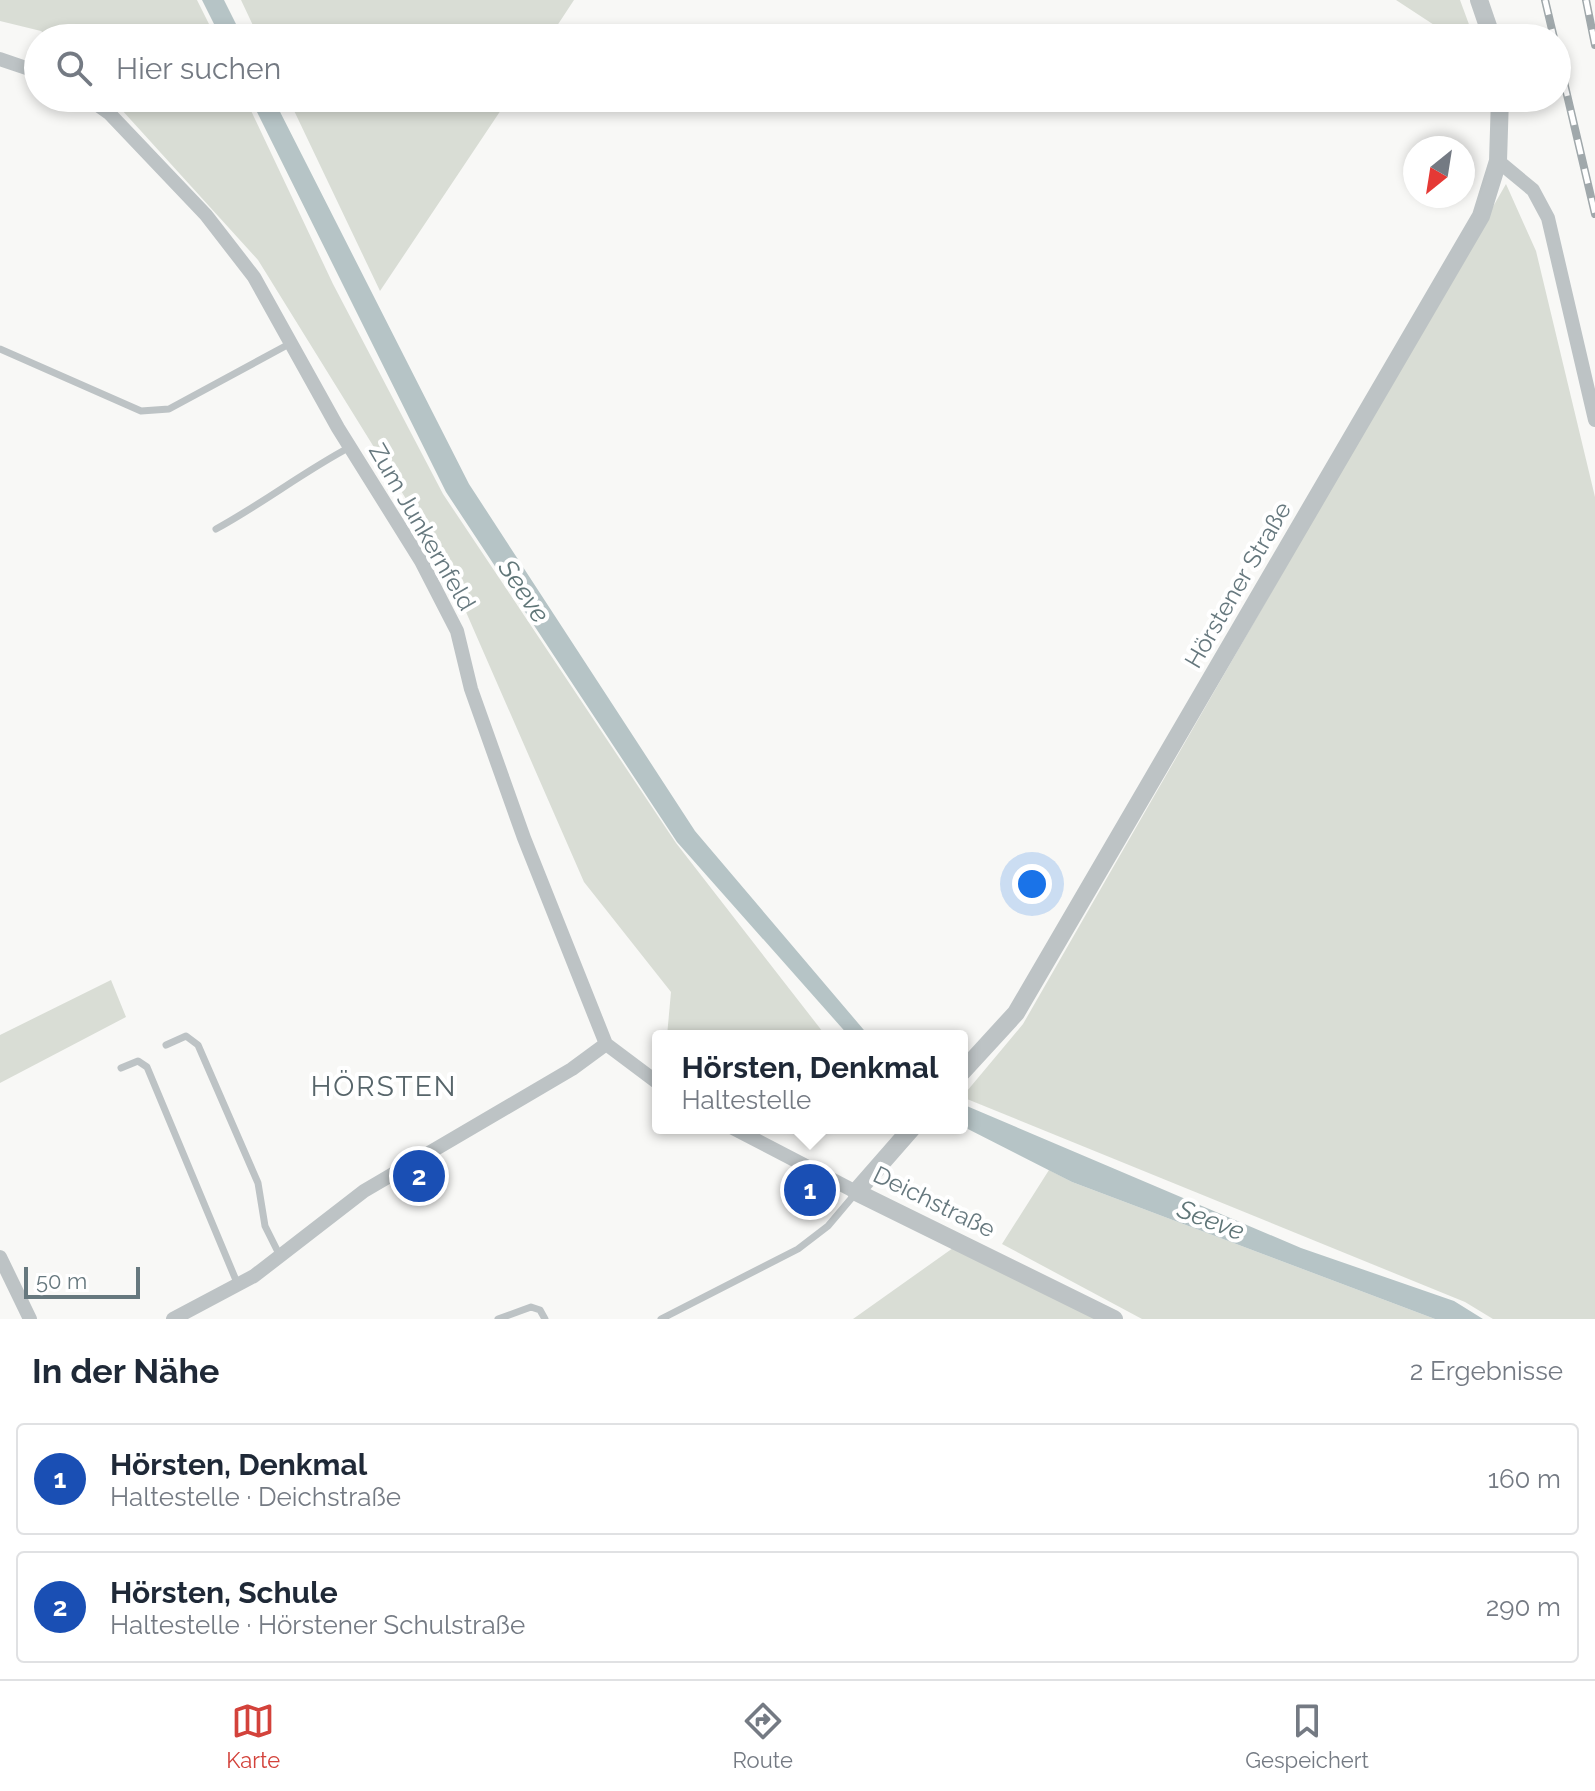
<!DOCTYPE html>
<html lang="de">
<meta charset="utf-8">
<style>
body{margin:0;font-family:Raleway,sans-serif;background:#f2f2f3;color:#1f2937}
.compass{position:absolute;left:1403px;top:136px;width:72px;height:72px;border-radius:50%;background:#fff;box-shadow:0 4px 12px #0003;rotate:210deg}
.scale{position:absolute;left:24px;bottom:20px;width:116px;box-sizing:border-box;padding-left:8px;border:4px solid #66787e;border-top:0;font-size:22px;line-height:28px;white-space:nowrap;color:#66787e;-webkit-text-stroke:6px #fff;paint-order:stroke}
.you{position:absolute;left:1032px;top:884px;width:28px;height:28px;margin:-20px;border:6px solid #fff;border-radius:50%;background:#1a73e8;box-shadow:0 0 0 12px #1a73e833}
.badge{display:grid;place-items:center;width:52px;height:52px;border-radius:50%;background:#d3423b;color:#fff;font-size:26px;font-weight:700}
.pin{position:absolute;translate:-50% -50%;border:4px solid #fff;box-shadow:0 2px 8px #0006}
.popup{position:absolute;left:652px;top:1030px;width:316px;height:104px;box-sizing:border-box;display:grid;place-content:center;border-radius:8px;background:#fff;filter:drop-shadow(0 2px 6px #0005);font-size:26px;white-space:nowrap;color:#747a83}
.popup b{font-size:30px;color:#1f2937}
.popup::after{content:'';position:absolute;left:50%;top:100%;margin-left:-16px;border:16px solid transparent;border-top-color:#fff}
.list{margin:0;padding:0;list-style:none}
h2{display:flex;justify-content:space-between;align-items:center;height:104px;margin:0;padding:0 32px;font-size:34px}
h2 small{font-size:26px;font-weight:400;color:#747a83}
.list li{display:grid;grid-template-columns:52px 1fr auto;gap:24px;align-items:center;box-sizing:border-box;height:112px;margin:0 16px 16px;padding:0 16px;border:2px solid #e0e1e3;border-radius:8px}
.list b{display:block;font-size:30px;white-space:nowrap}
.list p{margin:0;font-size:26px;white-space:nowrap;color:#747a83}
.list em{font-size:26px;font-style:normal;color:#747a83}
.icon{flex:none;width:44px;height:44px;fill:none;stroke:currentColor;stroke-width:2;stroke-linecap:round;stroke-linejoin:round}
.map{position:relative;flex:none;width:1595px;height:1319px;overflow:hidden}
.search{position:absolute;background:#fff;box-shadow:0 4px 12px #0003;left:24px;right:24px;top:24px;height:88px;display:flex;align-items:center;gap:20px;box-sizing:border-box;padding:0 28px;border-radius:44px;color:#747a83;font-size:30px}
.sheet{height:360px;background:#fff}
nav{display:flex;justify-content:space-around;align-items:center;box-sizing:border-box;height:112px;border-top:2px solid #e0e1e3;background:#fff;font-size:22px;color:#747a83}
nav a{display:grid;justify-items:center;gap:4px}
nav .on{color:#d3423b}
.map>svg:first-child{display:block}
.green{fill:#d9ddd5}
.water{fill:#b6c4c6}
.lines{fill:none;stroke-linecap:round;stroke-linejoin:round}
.service{stroke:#bdc3c5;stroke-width:7}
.minor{stroke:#bdc3c5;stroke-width:14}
.tertiary{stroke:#bdc3c5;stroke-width:18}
.rail-casing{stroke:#a0a8ab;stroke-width:8}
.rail{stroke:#fff;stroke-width:5;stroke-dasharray:15;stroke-linecap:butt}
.labels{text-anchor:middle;stroke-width:8;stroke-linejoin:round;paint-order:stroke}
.street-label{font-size:24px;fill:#66787e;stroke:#fff}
.water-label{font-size:26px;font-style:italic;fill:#607678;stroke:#fff}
.quarter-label{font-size:28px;letter-spacing:2px;fill:#57656a;stroke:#fff}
</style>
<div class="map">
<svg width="1595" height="1319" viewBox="0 0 1595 1319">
<rect width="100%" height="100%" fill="#f8f8f6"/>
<!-- green -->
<path class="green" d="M0 0H197L216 38H49L41 31 0 21Z
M241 0H574L549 38H259Z
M1396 0H1460L1474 38H1454Z
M111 98H245L333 284 443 494 676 843 826 1036H667L671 992 584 882 442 557 258 260Z
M288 98H509L380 291Z
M1506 184 1536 251 1595 497V1319H1493L1465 1302 962 1097 1023 1024Z
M111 980 126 1017 0 1083V1035Z
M1049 1170 1072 1182 1435 1319H1142L1002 1244Z
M953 1248 1101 1319H853Z"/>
<!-- water -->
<path class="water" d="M202 0H224L243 38H221Z
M250 98H273L469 484 695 831 869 1036H849L677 842 446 492Z
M962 1104 1301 1248 1454 1301 1483 1319H1435L1072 1182 962 1126Z"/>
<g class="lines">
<!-- service -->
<path class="service" d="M0 349 141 411 169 409 291 343
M216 529C262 504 303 472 350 447
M166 1045 186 1036 198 1045 258 1183 265 1226 280 1256
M121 1068 138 1061 147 1067 238 1285
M498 1319 531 1307 540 1310 545 1319
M661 1319 798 1249 828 1226 855 1194"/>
<!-- minor -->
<path class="minor" d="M0 59 38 72
M88 98 109 113 206 215 254 277 338 428 421 561 457 631 471 689 524 838 606 1044
M1498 161 1533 190 1548 218 1595 420
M606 1044 658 1083
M733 1128 856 1192
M0 1257 30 1319
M173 1319 254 1276 364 1191 572 1069 606 1044"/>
<!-- tertiary -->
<path class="tertiary" d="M1479 0 1492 38
M962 1072 1016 1013 1481 216 1498 161 1500 98
M912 1128 856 1192 1114 1319"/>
<!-- rail casing -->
<g class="rail-casing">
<path id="rail" d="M1545 0 1554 38
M1586 0 1595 45
M1557 52 1595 214"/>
</g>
<!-- rail -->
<use href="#rail" class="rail"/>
</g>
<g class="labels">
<!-- street labels -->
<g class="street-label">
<text transform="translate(422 527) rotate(60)" y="8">Zum Junkernfeld</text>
<text transform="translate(1238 585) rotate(-60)" y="8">Hörstener Straße</text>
<text transform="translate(934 1202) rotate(26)" y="8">Deichstraße</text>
</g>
<!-- water labels -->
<g class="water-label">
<text transform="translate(524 591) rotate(56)" y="9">Seeve</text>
<text transform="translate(1211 1220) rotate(21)" y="9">Seeve</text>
</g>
<!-- quarter labels -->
<g class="quarter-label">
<text x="384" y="1096">HÖRSTEN</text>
</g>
</g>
</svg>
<svg class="compass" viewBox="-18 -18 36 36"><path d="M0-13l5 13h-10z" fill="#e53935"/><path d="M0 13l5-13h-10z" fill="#747a83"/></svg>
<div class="scale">50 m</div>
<div class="you"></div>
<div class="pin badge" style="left:810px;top:1190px;background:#1a4fb4">1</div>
<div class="popup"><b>Hörsten, Denkmal</b>Haltestelle</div>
<div class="pin badge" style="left:419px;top:1176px;background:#1a4fb4">2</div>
<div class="search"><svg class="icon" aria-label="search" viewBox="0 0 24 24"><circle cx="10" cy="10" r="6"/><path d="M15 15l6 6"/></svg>Hier suchen</div>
</div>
<section class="sheet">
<h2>In der Nähe<small>2 Ergebnisse</small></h2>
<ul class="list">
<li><span class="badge" style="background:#1a4fb4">1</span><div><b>Hörsten, Denkmal</b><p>Haltestelle · Deichstraße</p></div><em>160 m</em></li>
<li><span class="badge" style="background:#1a4fb4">2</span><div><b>Hörsten, Schule</b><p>Haltestelle · Hörstener Schulstraße</p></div><em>290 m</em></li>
</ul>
</section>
<nav>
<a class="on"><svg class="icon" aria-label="map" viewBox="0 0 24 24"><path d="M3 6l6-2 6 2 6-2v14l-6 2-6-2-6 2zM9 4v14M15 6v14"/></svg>Karte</a>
<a><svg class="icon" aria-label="directions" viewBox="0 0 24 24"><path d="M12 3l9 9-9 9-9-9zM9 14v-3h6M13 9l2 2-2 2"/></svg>Route</a>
<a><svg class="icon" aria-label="saved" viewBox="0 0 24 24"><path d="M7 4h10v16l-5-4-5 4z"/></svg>Gespeichert</a>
</nav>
